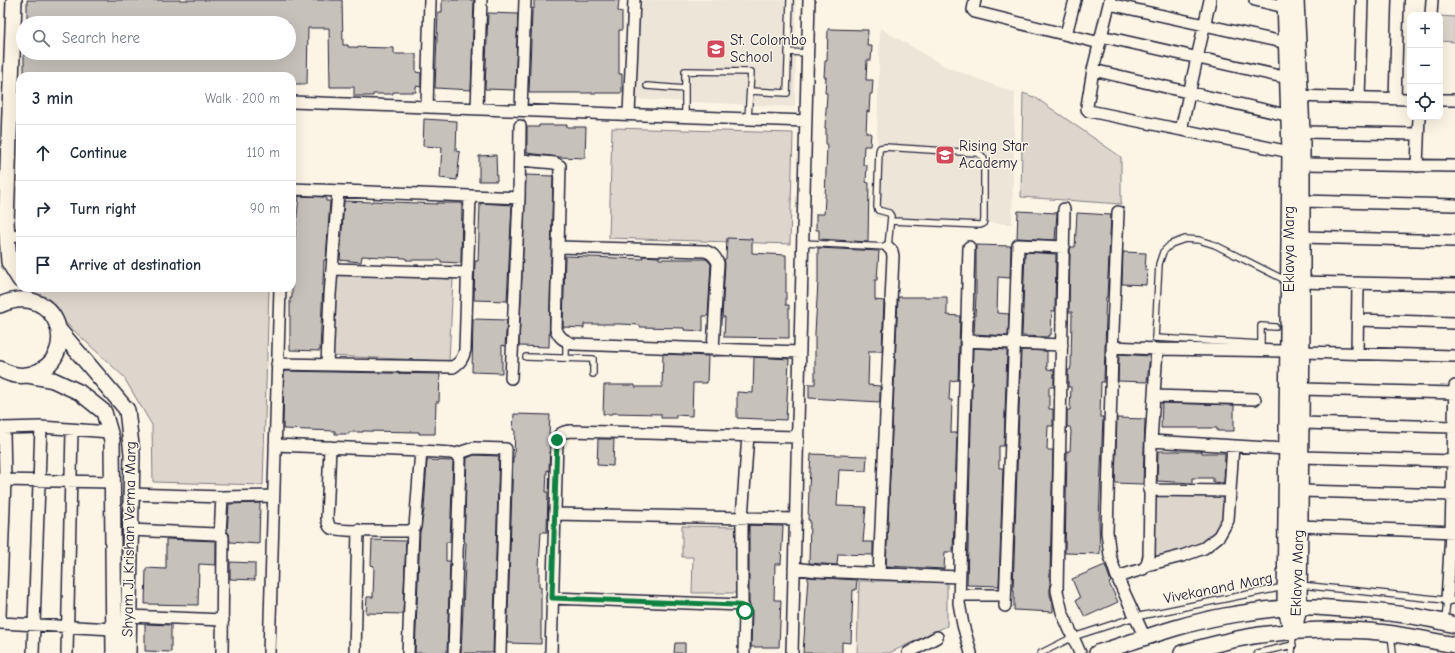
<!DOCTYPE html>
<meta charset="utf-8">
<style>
body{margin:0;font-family:"Comic Neue",sans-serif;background:#f2f2f3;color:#1f2937}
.controls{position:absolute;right:12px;top:12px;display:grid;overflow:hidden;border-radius:8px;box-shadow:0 4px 16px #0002}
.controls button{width:36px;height:36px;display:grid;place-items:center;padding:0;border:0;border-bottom:1px solid #e0e1e3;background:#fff;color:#1f2937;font:20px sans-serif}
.stop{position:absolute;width:12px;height:12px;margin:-9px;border:3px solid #0b8043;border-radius:50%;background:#fff}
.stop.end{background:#0b8043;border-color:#fff;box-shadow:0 1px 4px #0008}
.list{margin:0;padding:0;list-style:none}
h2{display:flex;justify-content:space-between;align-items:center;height:52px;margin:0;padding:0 16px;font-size:17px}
h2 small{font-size:13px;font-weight:400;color:#747a83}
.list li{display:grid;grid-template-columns:26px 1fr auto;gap:12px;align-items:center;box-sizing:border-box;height:56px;padding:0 16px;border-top:1px solid #e0e1e3}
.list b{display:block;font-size:15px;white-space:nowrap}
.list em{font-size:13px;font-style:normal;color:#747a83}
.icon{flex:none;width:22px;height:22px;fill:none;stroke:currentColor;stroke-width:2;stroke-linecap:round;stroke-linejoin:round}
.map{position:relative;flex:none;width:1455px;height:653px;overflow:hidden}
.search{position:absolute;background:#fff;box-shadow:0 4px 16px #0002;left:16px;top:16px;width:280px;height:44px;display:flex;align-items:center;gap:10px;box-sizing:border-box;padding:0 14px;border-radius:22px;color:#747a83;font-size:15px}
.panel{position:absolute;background:#fff;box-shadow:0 4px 16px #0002;left:16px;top:72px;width:280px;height:220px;border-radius:12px}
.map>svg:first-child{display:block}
.built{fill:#ece5d8}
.green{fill:#dcd6cc;stroke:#7f7c84}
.building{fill:#c6c1bb;stroke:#22223b}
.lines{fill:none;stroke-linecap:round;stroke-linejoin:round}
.lane-casing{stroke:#22223b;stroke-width:8}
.street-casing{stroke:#22223b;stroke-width:14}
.secondary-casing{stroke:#22223b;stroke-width:18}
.lane{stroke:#fcf5e5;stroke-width:5.5}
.street{stroke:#fcf5e5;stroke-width:11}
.secondary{stroke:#fcf5e5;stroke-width:15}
.route{stroke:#0b8043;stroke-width:5}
.labels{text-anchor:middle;stroke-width:3;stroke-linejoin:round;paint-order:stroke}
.poi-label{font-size:15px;fill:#22223b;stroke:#fcf5e5;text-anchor:start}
.street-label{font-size:15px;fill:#22223b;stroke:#fcf5e5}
</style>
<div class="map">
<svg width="1455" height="653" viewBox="0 0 1455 653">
<rect width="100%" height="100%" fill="#fcf5e5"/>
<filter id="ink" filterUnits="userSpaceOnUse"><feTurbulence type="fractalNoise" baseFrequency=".025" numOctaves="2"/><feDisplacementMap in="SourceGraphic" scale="8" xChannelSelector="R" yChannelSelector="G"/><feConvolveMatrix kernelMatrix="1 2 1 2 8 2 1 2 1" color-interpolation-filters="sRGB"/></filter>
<g filter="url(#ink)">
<!-- built -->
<path class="built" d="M636 0H796L795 107 635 99Z
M880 28 944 66 1015 93 1012 224 875 217Z"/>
<!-- green -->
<path class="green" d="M1440 16 1455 17V42L1440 41Z
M1023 93 1036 98 1121 157V204L1021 197Z
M612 128 793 133 790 244 609 238Z
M334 274 453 279 449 361 330 356Z
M28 288H269L263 485 153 482 152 425 123 376Z
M1156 492 1222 494C1222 502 1225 515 1222 522 1212 551 1179 553 1153 557Z
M682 526 740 527 739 593H692L693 557H682Z
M859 581H947V626L889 653H857Z"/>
<!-- building -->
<path class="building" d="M27 0H342L343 45H348V47L394 48V54H416V72L421 73V87L416 86V92H393V94H373V96H354V87H330L329 28H308L307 84H292V76H24V53H290L291 27H289V23H108V21H58V19L27 18Z
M442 0H474L471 90 435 88 438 12H442Z
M534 0H619L618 11 622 12V30H619V74H622V93H529L532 14V8L534 9Z
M488 13 518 14 515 90 485 89Z
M828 29 868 30 867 46H872L871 60H867L866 80H873L872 94H870L869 112 867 111 866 133H871L870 146H864L863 165H867L866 182 869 183 868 242 819 239V230H816V214H824L825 198 827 145H826V128H825L827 93H825L826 77H824L825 61H827Z
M424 119 457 121 456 151 460 152 457 180 440 178 442 147 423 146Z
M539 125H567V127H586L585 158 558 157 527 153V127H539Z
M496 155 497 181H479V156Z
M526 175 553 176 549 347 519 346Z
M299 196 326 197V201H330L326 260H324L320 351 290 350V298H292V247H294Z
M344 201 372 202V201L437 204V203H462L461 263 441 262V260H406V258L362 256 361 262 340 260Z
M480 203 512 205 507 301 474 300 475 261H478Z
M1018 211 1057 213 1055 240 1017 238Z
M1077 213 1111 215 1107 297H1106L1105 316H1106L1104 380V382H1101L1100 417H1103L1099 520 1100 554 1065 553 1067 451H1070L1071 431 1070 427H1067V410H1070L1071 387H1068V370H1070L1071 366 1072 312H1069L1070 250 1071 247H1075Z
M727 238 752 239V253L786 255V305H789V338L724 337 725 317H722L725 263 724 259H726Z
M976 245 1011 246 1010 278 998 277 997 313 1009 314 1008 336 974 334 976 296Z
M818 248 879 251 877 280H875V300L884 301 882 351H869L868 385 880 386V402L809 398V384H815V333L818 282Z
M1025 252 1056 254 1055 311H1052L1051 335H1048V337L1022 336Z
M1123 252 1146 253 1145 270H1147L1146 285 1122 284Z
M565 256 642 259 643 256 659 257V259H706L711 264 708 316H703V331L684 330V328L640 327V325L620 324H584V328L563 327Z
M898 297H947V315L960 316 958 380 950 381 949 400H952L951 433H957L953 552H945L944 569 886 566Z
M473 319 507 320 505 346 502 345V373L472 372Z
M973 348 1007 350 1004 446H999V468H1003L999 586 967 585Z
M1021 350 1047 351V369L1054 370V387H1049V409H1053V426H1048L1047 450H1053L1050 574V595L1053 604V612L1014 610V590H1013Z
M663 354 708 356 707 383H693L692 416 676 415V418H661V414L612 413V414H603L604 385H635V387H662Z
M1119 354 1150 356 1147 382 1118 381Z
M754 357 789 359 786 420 737 418V392L753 393Z
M284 371 440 374 439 402H436L435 434H419V432L363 431V432H349V434H335V431L283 429Z
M1162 403 1234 405V431H1217V428H1161Z
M514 414 550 415 549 434H552L550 440 549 471 547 470 546 492H548L547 532H541L539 566V587H541V644L507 643 513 457H514L515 430H513Z
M1117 418 1145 419 1143 484 1115 483Z
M598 439H614L613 466 597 465Z
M1158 451H1202V453H1225L1224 483 1213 482V478H1192V483L1157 481Z
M811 454 867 456 866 471 839 470 837 506 866 507 863 542H873V555L838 554 837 565 809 563 810 520H808L809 487Z
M474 455 499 456 493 653H461L466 543 464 542 467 458Z
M427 460 453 461 450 542H446V561H450L447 653H415L420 532 424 510Z
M260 503 259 544 230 542 229 534 227 531 229 504Z
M749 525 783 526 781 564H775L774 600H781L779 647H751L752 611 749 603Z
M166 539 216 541V565L199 564 198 605 145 604 146 568 166 569Z
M372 540 406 541 403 614 366 613 367 597H373L374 566 371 565Z
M230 562 255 563V580L230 579Z
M1105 565 1111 582 1109 583 1118 602 1085 617 1076 600 1080 598 1072 579Z
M808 577 857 580 856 590H853L851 643 842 642V653H803Z
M145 624 171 625V652L145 651Z
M675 643H685V653H674Z"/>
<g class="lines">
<!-- lane casing -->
<g class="lane-casing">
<path id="lane" d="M788 52 808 53
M647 86 685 89
M750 91 787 93 790 0
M685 116V71L751 72 748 118
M803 243 888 247 891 216 889 213 878 210 877 207 879 151 880 148 885 147 977 153 981 155 984 159V220L983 224 980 225 892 221
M1275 327 1261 326V344L1155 338 1159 264 1163 252 1171 244 1185 239 1199 240 1215 245 1287 281
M566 341V358
M526 357 593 359V374
M1300 585 1455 601
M1445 621 1447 600
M1391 634 1393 653
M1041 653 1073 637 1135 617 1284 587
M1257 653 1293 645
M1292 653 1293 632"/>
</g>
<!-- street casing -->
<g class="street-casing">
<path id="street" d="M975 0 973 10 975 12 1100 43
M1110 0 1093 70 1087 106V109L1089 111 1290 152
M1255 0 1285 7
M1109 4 1287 43
M1431 15 1432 0
M1066 34 1075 0
M1101 36 1288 78
M1093 70 1290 116
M1293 96 1410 99
M1359 98 1362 0
M1395 99 1398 0
M1440 100H1455
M292 102 806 121
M427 107 430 0
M477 108 481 0
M521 109 525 0
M629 114 634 0
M1181 130 1210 0
M1302 132 1418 134
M520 160 555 163 560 166 556 329C559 338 564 340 573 344L800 352
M1302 164 1455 166
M1417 166 1419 117
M470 196 519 198
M1302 201 1455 205
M1064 209 1057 591 1062 612 1080 653
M1118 212 1112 354 1107 532 1110 556 1117 577 1145 638
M7 236 20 235
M1302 237 1455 241
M558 247 705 251C712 253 715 256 718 263L713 350
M969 247 959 603 963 625 971 653
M332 269 467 273
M1296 282 1455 285
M1358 320 1455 323
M966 341 1062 345
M1112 347 1157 349
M1302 352 1455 356
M1357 354 1358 283
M277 364 453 367C461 362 463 358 465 350L470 196 292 189
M327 365 330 295 338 191
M511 378 519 198 520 126
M1301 389 1455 393
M1154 396 1255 399
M1301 423 1454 427
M0 427 3 428 4 432 5 480 0 616
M3 428 41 427 110 432
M1151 441 1287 449
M275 445 421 451 452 453 458 456 460 459 454 653
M330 447 327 519C328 522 328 526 331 528 337 532 398 531 410 531L415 527 421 451
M456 454 474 448 506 449 500 653
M1300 457 1455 461
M0 480 112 482
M1149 490 1230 491
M1300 491 1455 495
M131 494 222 497 273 496
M555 514 796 519
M1299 526 1455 532
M131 530 215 534 220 535 223 537 222 653
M220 535 222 497
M1147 565 1182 556 1204 548 1219 536 1228 520 1233 446
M794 568 817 571 959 577
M879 573 893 256 892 251 888 247
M1117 577 1143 569 1147 565 1149 556 1151 441 1157 349 1288 351
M959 595H1005
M552 598 742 605 744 608 745 611 744 653
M1447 600 1451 532 1455 386
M742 605V518L748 435
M1005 606 1018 245 1064 247
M128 616 223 620
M0 623 113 629
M33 653 41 427
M67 653 72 430
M269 653 280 288
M355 653 358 530
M408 653 413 530
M551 653 557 440C559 433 563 432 570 431L798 437
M792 653 809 0
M908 653 937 637"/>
</g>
<!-- secondary casing -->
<g class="secondary-casing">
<path id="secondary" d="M14 0 6 222 9 262 20 280
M1285 0 1290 152 1285 608 1293 632
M0 305C58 279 83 358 32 374 21 377 10 375 0 369
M60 331 127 410 132 454 128 653
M27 375 53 380 79 392 104 412 112 440 114 653
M1294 631 1299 607 1302 326V132L1296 0
M1097 653C1139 640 1181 624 1225 616 1249 612 1274 608 1298 607 1312 606 1326 608 1341 609 1379 611 1418 615 1455 625
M1182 653C1210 645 1239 637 1268 634 1300 630 1336 629 1368 631 1397 633 1426 640 1455 645"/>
</g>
<!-- lane -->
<use href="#lane" class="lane"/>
<!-- street -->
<use href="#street" class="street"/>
<!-- secondary -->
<use href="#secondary" class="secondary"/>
</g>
</g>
<g class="lines" filter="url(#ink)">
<!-- route -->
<path class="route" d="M557 440 552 598 737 605C742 605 744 606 745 611"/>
</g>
<!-- icons -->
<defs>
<g id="school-square" transform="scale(1)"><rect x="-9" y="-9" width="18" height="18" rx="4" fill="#d1495b" stroke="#fcf5e5"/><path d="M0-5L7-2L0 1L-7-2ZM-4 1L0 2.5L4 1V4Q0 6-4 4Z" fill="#fff"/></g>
</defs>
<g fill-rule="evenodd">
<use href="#school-square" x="716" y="49"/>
<use href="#school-square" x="945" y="155"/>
</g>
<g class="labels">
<!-- poi labels -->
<g class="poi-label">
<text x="730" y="45">St. Colombo<tspan x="730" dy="17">School</tspan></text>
<text x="959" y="151">Rising Star<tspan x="959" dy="17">Academy</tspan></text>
</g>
<!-- street labels -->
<g class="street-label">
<text transform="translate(1289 249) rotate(-90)" y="5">Eklavya Marg</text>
<text transform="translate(129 539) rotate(-89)" y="5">Shyam Ji Krishan Verma Marg</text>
<text transform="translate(1297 573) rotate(-88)" y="5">Eklavya Marg</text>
<text transform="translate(1218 588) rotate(-11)" y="5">Vivekanand Marg</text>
</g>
</g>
</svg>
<div class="controls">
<button>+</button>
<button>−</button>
<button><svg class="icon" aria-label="locate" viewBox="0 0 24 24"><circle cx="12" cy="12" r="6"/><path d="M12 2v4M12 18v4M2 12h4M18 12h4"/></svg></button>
</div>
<div class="stop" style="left:745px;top:611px"></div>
<div class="stop end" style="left:557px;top:440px"></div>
<div class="search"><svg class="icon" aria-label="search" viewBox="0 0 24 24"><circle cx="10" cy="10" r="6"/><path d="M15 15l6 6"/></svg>Search here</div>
<section class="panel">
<h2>3 min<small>Walk · 200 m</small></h2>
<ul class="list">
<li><svg class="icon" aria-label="ahead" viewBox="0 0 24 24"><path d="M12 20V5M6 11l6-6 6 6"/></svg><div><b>Continue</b></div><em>110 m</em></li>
<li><svg class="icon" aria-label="right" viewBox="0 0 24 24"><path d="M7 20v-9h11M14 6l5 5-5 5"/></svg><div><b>Turn right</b></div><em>90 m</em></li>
<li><svg class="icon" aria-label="arrive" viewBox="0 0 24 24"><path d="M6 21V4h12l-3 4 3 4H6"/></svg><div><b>Arrive at destination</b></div></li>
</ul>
</section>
</div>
